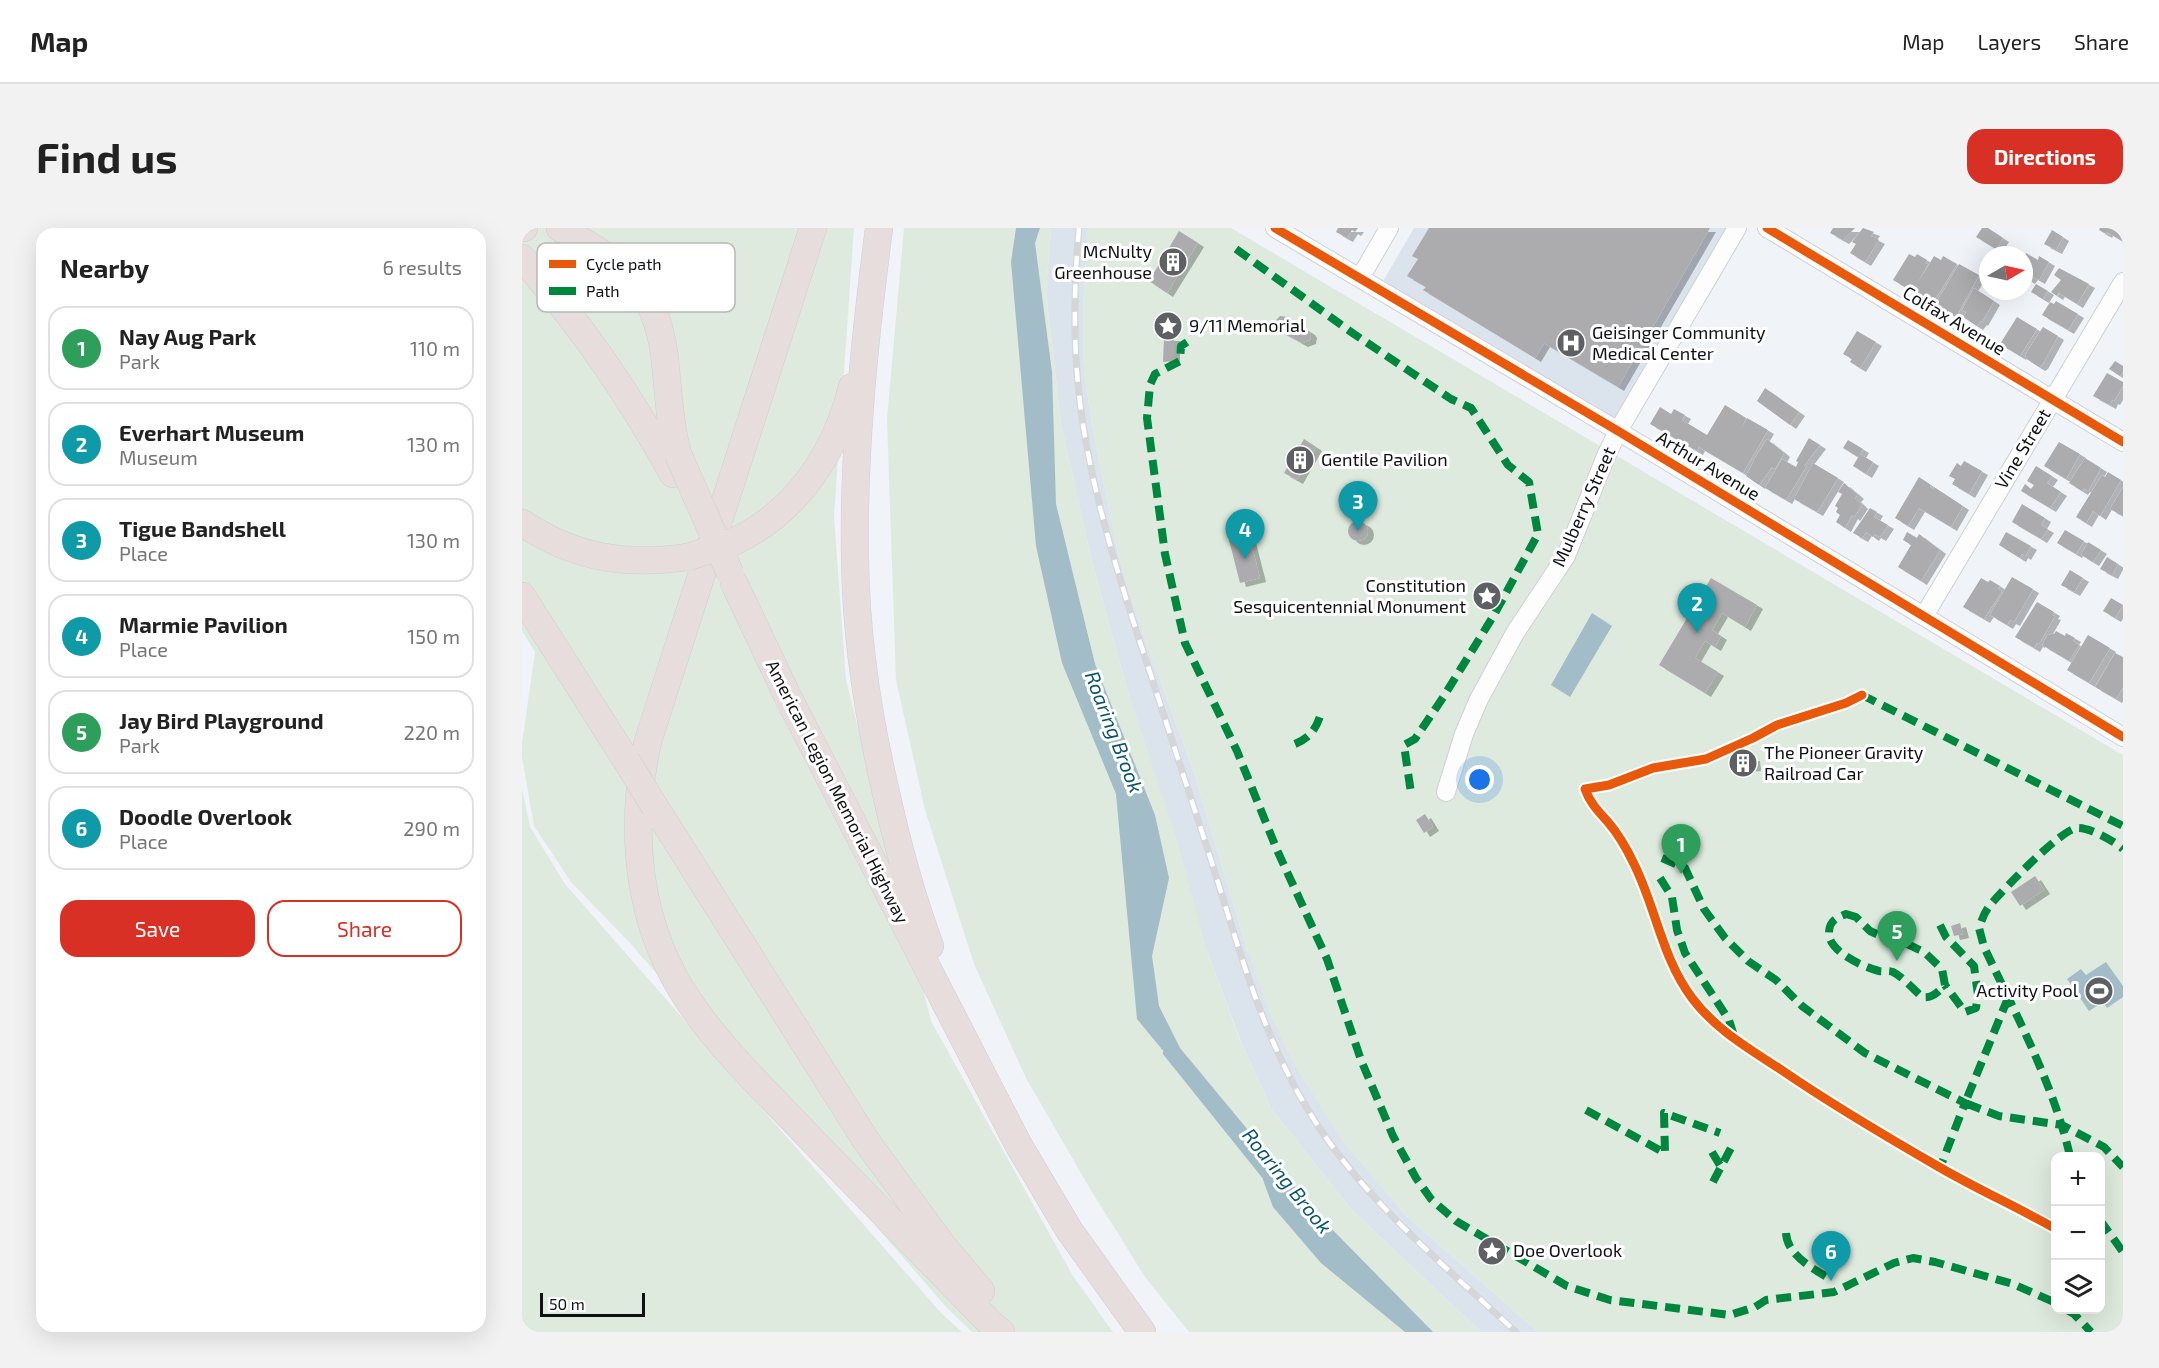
<!DOCTYPE html>
<meta charset="utf-8">
<style>
body{margin:0;font-family:"Exo 2",sans-serif;background:#f2f2f2;color:#222}
.controls{position:absolute;right:18px;bottom:18px;display:grid;overflow:hidden;border-radius:12px;box-shadow:0 6px 24px #0002}
.controls button{width:54px;height:54px;display:grid;place-items:center;padding:0;border:0;border-bottom:2px solid #e0e0e0;background:#fff;color:#222;font:30px sans-serif}
.compass{position:absolute;left:1457px;top:18px;width:54px;height:54px;border-radius:50%;background:#fff;box-shadow:0 6px 24px #0002;rotate:81deg}
.scale{position:absolute;left:18px;bottom:15px;width:105px;box-sizing:border-box;padding-left:6px;border:3px solid #0f1114;border-top:0;font-size:16px;line-height:21px;white-space:nowrap;color:#0f1114;-webkit-text-stroke:4px #fff;paint-order:stroke}
.you{position:absolute;left:958px;top:552px;width:21px;height:21px;margin:-15px;border:4px solid #fff;border-radius:50%;background:#1a73e8;box-shadow:0 0 0 9px #1a73e833}
.badge{display:grid;place-items:center;width:39px;height:39px;border-radius:50%;background:#d93025;color:#fff;font-size:20px;font-weight:700}
.pin{position:absolute;translate:-50% -50px;filter:drop-shadow(0 2px 3px #0008)}
.pin::after{content:'';position:absolute;top:32px;width:21px;height:18px;background:inherit;clip-path:polygon(0 0,100% 0,50% 100%)}
.list{margin:0;padding:0;list-style:none}
h2{display:flex;justify-content:space-between;align-items:center;height:78px;margin:0;padding:0 24px;font-size:26px}
h2 small{font-size:20px;font-weight:400;color:#767676}
.list li{display:grid;grid-template-columns:39px 1fr auto;gap:18px;align-items:center;box-sizing:border-box;height:84px;margin:0 12px 12px;padding:0 12px;border:2px solid #e0e0e0;border-radius:18px}
.list b{display:block;font-size:22px;white-space:nowrap}
.list p{margin:0;font-size:20px;white-space:nowrap;color:#767676}
.list em{font-size:20px;font-style:normal;color:#767676}
.actions{display:flex;gap:12px;padding:18px 24px}
.actions a{flex:1;padding:14px 0;border:2px solid #d93025;border-radius:18px;text-align:center;font-size:21px;color:#d93025}
.actions .main{background:#d93025;color:#fff}
.icon{flex:none;width:33px;height:33px;fill:none;stroke:currentColor;stroke-width:2;stroke-linecap:round;stroke-linejoin:round}
.map{position:relative;flex:none;width:1601px;height:1104px;overflow:hidden;border-radius:18px}
header{display:flex;align-items:center;gap:36px;box-sizing:border-box;height:84px;padding:0 30px;background:#fff;border-bottom:2px solid #e0e0e0}
header strong{font-size:28px}
nav{display:flex;gap:33px;margin-inline-start:auto;font-size:21px}
.intro{display:flex;align-items:center;justify-content:space-between;box-sizing:border-box;height:144px;padding:0 36px}
h1{margin:0;font-size:42px}
.button{padding:15px 27px;border-radius:18px;background:#d93025;color:#fff;font-size:21px;font-weight:700}
main{display:flex;gap:36px;padding:0 36px}
aside{flex:1;background:#fff;border-radius:18px;box-shadow:0 6px 24px #0002}
.map>svg:first-child{display:block}
.built{fill:#dbe3ed}
.green{fill:#deeade;fill-rule:evenodd}
.water{fill:#a2bcc8}
.lines{fill:none;stroke-linecap:round;stroke-linejoin:round}
.stream{stroke:#a2bcc8;stroke-width:4.5}
.building{fill:#acacae;filter:url(#shadow)}
.minor-casing{stroke:#ced1d4;stroke-width:20}
.highway-casing{stroke:#ced0d2;stroke-width:28}
.minor{stroke:#fdfdfe;stroke-width:18}
.highway{stroke:#e6dddc;stroke-width:27}
.rail-casing{stroke:#d5d6d8;stroke-width:7}
.rail{stroke:#fff;stroke-width:4.5;stroke-dasharray:14;stroke-linecap:butt}
.highway-bridge-casing{stroke:#ced0d2;stroke-width:28;stroke-linecap:butt}
.highway-bridge{stroke:#e6dddc;stroke-width:27}
.quiet{stroke:#00873e;stroke-width:8;stroke-dasharray:15 8;stroke-linecap:butt}
.cycleway-casing{stroke:#fff;stroke-width:13}
.cycleway{stroke:#e8590c;stroke-width:9}
.labels{text-anchor:middle;stroke-width:6;stroke-linejoin:round;paint-order:stroke}
.poi-label{font-size:18px;fill:#0f1114;stroke:#fff;text-anchor:start}
.street-label{font-size:18px;fill:#0f1114;stroke:#fff}
.water-label{font-size:20px;font-style:italic;fill:#09556c;stroke:#fff}
.key{fill:#fff;stroke:#b7b8b8;stroke-width:1.5}
.key-label{font-size:16px;fill:#0f1114}
</style>
<header>
<strong>Map</strong>
<nav><a>Map</a><a>Layers</a><a>Share</a></nav>
</header>
<div class="intro"><h1>Find us</h1><a class="button">Directions</a></div>
<main>
<aside>
<h2>Nearby<small>6 results</small></h2>
<ul class="list">
<li><span class="badge" style="background:#2e9e5b">1</span><div><b>Nay Aug Park</b><p>Park</p></div><em>110 m</em></li>
<li><span class="badge" style="background:#0f9aa8">2</span><div><b>Everhart Museum</b><p>Museum</p></div><em>130 m</em></li>
<li><span class="badge" style="background:#0f9aa8">3</span><div><b>Tigue Bandshell</b><p>Place</p></div><em>130 m</em></li>
<li><span class="badge" style="background:#0f9aa8">4</span><div><b>Marmie Pavilion</b><p>Place</p></div><em>150 m</em></li>
<li><span class="badge" style="background:#2e9e5b">5</span><div><b>Jay Bird Playground</b><p>Park</p></div><em>220 m</em></li>
<li><span class="badge" style="background:#0f9aa8">6</span><div><b>Doodle Overlook</b><p>Place</p></div><em>290 m</em></li>
</ul>
<div class="actions"><a class="main">Save</a><a>Share</a></div>
</aside>
<div class="map">
<svg width="1601" height="1104" viewBox="0 0 1601 1104">
<defs>
<filter id="shadow"><feDropShadow dx="6" dy="4" stdDeviation="0" flood-color="#0004"/></filter>
</defs>
<rect width="100%" height="100%" fill="#f0f3f8"/>
<!-- built -->
<path class="built" d="M529 0H566L561 81 562 145 572 208 597 330 623 411 670 539 725 722 880 984 1016 1104H959L829 981 749 880 720 816 684 720 605 460 569 330 539 196 524 64Z
M892 0H1207L1091 196 860 55Z"/>
<!-- green -->
<path class="green" d="M0 0H332L312 288 324 452 409 793 551 1048 591 1104H450L425 1080 108 715 49 654 12 598 0 529V515L13 424 0 403Z
M382 0H529L524 64 539 196 569 330 605 460 655 612 684 720 718 812 749 880 829 981 959 1104H667L623 1049 567 959 504 850 452 736 403 582 374 452 365 191Z
M566 0H709L1601 527V1104H1016L880 984 822 915 774 840 749 789 725 722 670 539 623 411 597 330 572 208 562 145 561 81ZM1534 928H1578V1082H1534Z
M0 560 8 599 43 656 420 1086 440 1104H0Z"/>
<!-- water -->
<path class="water" d="M494 0H518L513 15 530 144 534 276 573 436 633 587 647 650 630 728 637 778 658 820 798 989 911 1104H883L799 1035 751 979 736 938 615 791 594 566 540 435 514 318 489 34Z
M1070 385 1090 398 1048 469 1029 457Z
M1584 734 1601 758V769L1585 780 1581 774 1567 783 1545 751 1559 741 1564 747Z"/>
<g class="lines">
<!-- stream -->
<path class="stream" d="M643 825 741 947"/>
</g>
<!-- building -->
<path class="building" d="M816 0H836L833 4 830 2 825 10 814 4Z
M907 0H1188L1096 159 1022 115 1013 130 901 62 904 59 885 48 896 31 890 28Z
M1311 0H1333L1321 12 1308 5Z
M1341 0 1352 4 1349 8 1357 12 1343 34 1328 25 1334 16 1330 14Z
M1460 0H1466L1481 10 1474 21 1454 9Z
M1578 0H1601V12L1600 13 1585 4 1584 6 1577 2Z
M1530 2 1541 9 1534 22 1522 16Z
M657 3 676 15 645 65 627 53Z
M1504 25 1516 32 1517 28 1527 34 1517 52 1510 48 1507 52 1502 49V28Z
M1387 26 1393 29 1395 26 1405 32 1403 35 1406 36 1394 58 1412 28 1419 32 1421 28 1435 36 1411 75 1371 52Z
M1437 36 1457 47 1434 89 1413 77Z
M1537 40 1567 56 1555 76 1537 65 1535 68 1529 64 1539 52 1532 47Z
M1514 56 1526 63 1521 71 1509 64Z
M1452 60 1472 73 1460 94 1459 93 1455 98 1441 89 1444 84 1440 82Z
M1534 73 1556 86 1546 102 1520 87 1528 74 1532 76Z
M758 88 765 89 787 103 789 106 788 112 780 115 756 102 752 94Z
M1495 89 1515 101 1498 128 1478 116Z
M1521 99 1536 108 1520 137 1517 139 1503 130 1504 128 1503 127Z
M1335 103 1354 114 1338 140 1328 134 1330 131 1321 126Z
M642 109H652V133L641 134Z
M1593 133 1601 138V144L1598 148 1587 141Z
M1585 145 1601 154V158L1592 173 1590 172 1588 177 1571 168Z
M1243 160 1277 184 1268 197 1235 173Z
M1203 177 1224 190 1219 201 1225 190 1246 202 1221 245 1177 219 1175 223 1128 196 1138 179 1149 186 1152 181 1163 187 1160 192 1185 207Z
M1287 210 1298 217 1282 238 1284 239 1264 272 1243 260 1260 231 1274 239 1276 234 1274 233Z
M782 211 794 219 775 252 762 245Z
M1245 211 1262 225 1253 241 1250 239 1237 257 1224 248 1232 233H1231Z
M1326 212 1341 221 1336 229 1321 220Z
M1537 214 1558 226 1544 251 1522 238Z
M1338 226 1351 234 1344 246 1331 238Z
M1563 230 1579 240 1566 263 1562 260 1560 263 1547 255Z
M1442 233 1460 243 1447 266 1430 256 1433 251 1427 248 1435 235 1439 238Z
M1291 235 1316 250 1295 284 1272 271Z
M1514 238 1530 248 1525 255 1539 264 1528 280 1499 263 1503 256 1509 261 1512 257 1505 253Z
M1586 244 1599 252 1578 288 1571 283 1564 295 1554 289 1580 247 1583 249Z
M1397 249 1409 257 1408 259 1411 261 1412 259 1441 278 1429 299 1397 280 1386 298 1373 290Z
M1322 255 1336 267 1333 270 1340 277 1332 289 1330 287 1323 300 1314 294 1318 287 1314 284 1316 280 1313 278 1320 266 1316 264Z
M1601 259V288L1588 281Z
M1500 276 1523 290 1519 297 1526 301 1519 311 1490 294Z
M1348 280 1355 284 1352 289 1366 297 1358 309 1353 306 1351 309 1344 304 1340 310 1331 305Z
M826 303a10 10 0 1 1 20 0a10 10 0 1 1-20 0Z
M1543 302 1562 313 1554 326 1535 315Z
M1385 304 1395 310 1397 306 1418 322 1399 353 1376 339 1389 317 1381 312Z
M1484 304 1509 318 1503 328 1500 326 1498 330 1477 317Z
M727 307 738 350 718 355 707 312Z
M1566 314 1579 322 1571 334 1559 327Z
M1585 329 1596 336 1590 347 1578 341Z
M1548 342 1561 350 1552 364 1539 357Z
M1490 349 1511 361 1492 394 1488 392 1485 397 1468 387Z
M1189 350 1235 377 1223 399 1200 385 1190 402 1199 408 1193 419 1183 413 1173 430 1196 444 1183 465 1137 437Z
M1459 350 1466 354 1468 352 1478 358 1476 361 1480 363 1462 391 1441 379Z
M1589 370 1601 377 1593 390 1581 383Z
M1515 374 1532 384 1530 387 1533 388 1517 416 1515 415 1512 420 1493 409Z
M1534 403 1543 408 1544 405 1553 410 1551 413 1557 417 1547 433 1520 417 1526 406 1528 407 1530 405 1532 406Z
M1566 407 1588 420 1567 455 1545 442Z
M1593 425 1601 429V459L1594 471 1573 459Z
M1232 529 1233 539 1210 541 1209 532Z
M903 586 911 599 902 605 894 592Z
M1513 648 1522 662 1498 678 1489 664Z
M1438 695 1441 706 1432 708 1429 698Z"/>
<g class="lines">
<!-- minor casing -->
<g class="minor-casing">
<path id="minor" d="M753 0 1096 203 1601 509
M1245 0 1601 214
M838 50 867 0
M1402 388 1601 54
M924 564 942 506 957 471 993 405 1044 328 1084 228 1096 203 1215 0"/>
</g>
<!-- highway casing -->
<g class="highway-casing">
<path id="highway" d="M0 0H2
M38 0C105 38 138 62 144 143 147 171 148 199 156 226
M291 0 126 513C106 603 115 698 168 775 202 825 248 867 289 911 349 973 410 1035 470 1097L479 1104
M357 0C343 109 331 220 333 331 334 407 345 482 362 556 374 611 388 665 408 718
M0 30C59 96 108 168 151 246
M0 295C53 330 103 338 166 329
M211 314C274 285 314 225 330 159
M212 355 265 467 496 916 547 1002 620 1104
M0 368 104 532
M133 579 345 914 421 1018 459 1063"/>
</g>
<!-- minor -->
<use href="#minor" class="minor"/>
<!-- highway -->
<use href="#highway" class="highway"/>
<!-- rail casing -->
<g class="rail-casing">
<path id="rail" d="M557 0C552 55 551 111 557 166 566 248 590 327 615 405 637 471 658 538 680 604 712 701 736 804 791 890 843 973 923 1038 994 1104"/>
</g>
<!-- rail -->
<use href="#rail" class="rail"/>
<!-- highway-bridge casing -->
<g class="highway-bridge-casing">
<path id="highway-bridge" d="M156 226 208 345
M166 329 211 314
M104 532 133 579"/>
</g>
<!-- highway-bridge -->
<use href="#highway-bridge" class="highway-bridge"/>
<!-- quiet -->
<path class="quiet" d="M714 21 832 106 929 171 949 180 986 237 1007 254 1016 306 972 387 922 468 893 511 882 517 889 565
M665 114 659 118 658 133 633 146 628 157 625 190 643 326 663 415 715 523 755 622 805 731 839 832 871 908 894 950 909 971 934 993 1045 1058 1088 1072 1208 1087 1233 1079 1244 1072 1312 1064 1372 1035 1391 1030 1413 1034 1491 1056 1534 1075
M1340 467 1601 598
M773 516C790 509 795 499 800 482
M1140 630 1163 640 1182 681 1203 710 1226 733 1254 752 1280 778 1343 825 1443 875 1418 940
M1138 650 1150 669 1155 702 1163 725 1207 792 1212 808
M1324 686 1334 689 1348 703 1361 709 1381 714 1402 724 1420 741 1423 757C1416 764 1410 771 1400 769 1391 761 1382 750 1371 744 1366 742 1362 744 1357 743 1341 739 1306 723 1307 705 1307 693 1314 690 1324 686Z
M1418 697 1424 709 1452 738 1456 767 1454 780 1443 784 1423 757
M1486 770 1443 875 1477 888 1540 897 1582 919 1601 939
M1064 882 1143 925 1142 885 1198 905
M1190 924 1199 939
M1548 928C1531 855 1494 787 1462 719L1457 700C1460 691 1463 683 1469 676 1482 661 1538 602 1555 600 1567 599 1592 613 1601 621
M1191 954 1210 918
M1578 992 1601 1024
M1264 1005C1265 1026 1288 1039 1305 1049
M1545 1082 1552 1086 1569 1104"/>
<!-- cycleway casing -->
<g class="cycleway-casing">
<path id="cycleway" d="M753 0 1096 203 1601 509
M1245 0 1601 214
M1340 467 1324 475 1255 497 1231 510 1184 531 1131 540 1087 557 1063 561C1068 575 1076 583 1086 594 1097 607 1105 621 1112 636 1134 680 1140 730 1170 770 1193 801 1226 820 1258 841 1309 876 1363 908 1417 939 1455 961 1495 979 1534 1001"/>
</g>
<!-- cycleway -->
<use href="#cycleway" class="cycleway"/>
</g>
<!-- icons -->
<defs>
<g id="building-disc" transform="scale(1.5)"><circle r="9.5" fill="#5e6064" stroke="#fff"/><path d="M-4-6H4V6H1V3H-1V6H-4ZM-2.5-4.3h1.7v1.8h-1.7ZM.8-4.3h1.7v1.8H.8ZM-2.5-1h1.7V.8h-1.7ZM.8-1h1.7V.8H.8Z" fill="#fff"/></g>
<g id="sight-disc" transform="scale(1.5)"><circle r="9.5" fill="#5e6064" stroke="#fff"/><path d="M0-6L1.8-2.2L6-1.7L2.9 1.2L3.7 5.4L0 3.3L-3.7 5.4L-2.9 1.2L-6-1.7L-1.8-2.2Z" fill="#fff"/></g>
<g id="hospital-disc" transform="scale(1.5)"><circle r="9.5" fill="#5e6064" stroke="#fff"/><path d="M-5-5h3v3.5h4V-5h3V5h-3V1.5h-4V5h-3Z" fill="#fff"/></g>
<g id="stadium-disc" transform="scale(1.5)"><circle r="9.5" fill="#5e6064" stroke="#fff"/><path d="M0-5a6.5 5 0 1 0 0 10a6.5 5 0 1 0 0-10ZM-3.5-1.8h7v3.6h-7Z" fill="#fff"/></g>
</defs>
<g fill-rule="evenodd">
<use href="#building-disc" x="651" y="34"/>
<use href="#sight-disc" x="646" y="98"/>
<use href="#hospital-disc" x="1049" y="115"/>
<use href="#building-disc" x="778" y="232"/>
<use href="#sight-disc" x="965" y="368"/>
<use href="#building-disc" x="1221" y="535"/>
<use href="#stadium-disc" x="1577" y="763"/>
<use href="#sight-disc" x="970" y="1023"/>
</g>
<g class="labels">
<!-- poi labels -->
<g class="poi-label">
<text x="630" y="30" text-anchor="end">McNulty<tspan x="630" dy="21">Greenhouse</tspan></text>
<text x="667" y="104">9/11 Memorial</text>
<text x="1070" y="111">Geisinger Community<tspan x="1070" dy="21">Medical Center</tspan></text>
<text x="799" y="238">Gentile Pavilion</text>
<text x="944" y="364" text-anchor="end">Constitution<tspan x="944" dy="21">Sesquicentennial Monument</tspan></text>
<text x="1242" y="531">The Pioneer Gravity<tspan x="1242" dy="21">Railroad Car</tspan></text>
<text x="1556" y="769" text-anchor="end">Activity Pool</text>
<text x="991" y="1029">Doe Overlook</text>
</g>
<!-- street labels -->
<g class="street-label">
<text transform="translate(1432 93) rotate(31)" y="6">Colfax Avenue</text>
<text transform="translate(1501 221) rotate(-59)" y="6">Vine Street</text>
<text transform="translate(1186 238) rotate(31)" y="6">Arthur Avenue</text>
<text transform="translate(1062 279) rotate(-66)" y="6">Mulberry Street</text>
<text transform="translate(315 564) rotate(63)" y="6">American Legion Memorial Highway</text>
</g>
<!-- water labels -->
<g class="water-label">
<text transform="translate(592 504) rotate(69)" y="7">Roaring Brook</text>
<text transform="translate(765 953) rotate(51)" y="7">Roaring Brook</text>
</g>
</g>
<!-- legend -->
<rect x="15" y="15" width="198" height="69" rx="9" class="key"/>
<rect x="27" y="32" width="27" height="8" fill="#e8590c"/>
<rect x="27" y="59" width="27" height="8" fill="#00873e"/>
<g class="key-label">
<text x="64" y="42">Cycle path</text>
<text x="64" y="69">Path</text>
</g>
</svg>
<div class="controls">
<button>+</button>
<button>−</button>
<button><svg class="icon" aria-label="layers" viewBox="0 0 24 24"><path d="M12 4l9 5-9 5-9-5zM3 14l9 5 9-5"/></svg></button>
</div>
<svg class="compass" viewBox="-18 -18 36 36"><path d="M0-13l5 13h-10z" fill="#e53935"/><path d="M0 13l5-13h-10z" fill="#767676"/></svg>
<div class="scale">50 m</div>
<div class="you"></div>
<div class="pin badge" style="left:1159px;top:646px;background:#2e9e5b">1</div>
<div class="pin badge" style="left:1175px;top:405px;background:#0f9aa8">2</div>
<div class="pin badge" style="left:836px;top:303px;background:#0f9aa8">3</div>
<div class="pin badge" style="left:723px;top:331px;background:#0f9aa8">4</div>
<div class="pin badge" style="left:1375px;top:733px;background:#2e9e5b">5</div>
<div class="pin badge" style="left:1309px;top:1053px;background:#0f9aa8">6</div>
</div>
</main>
